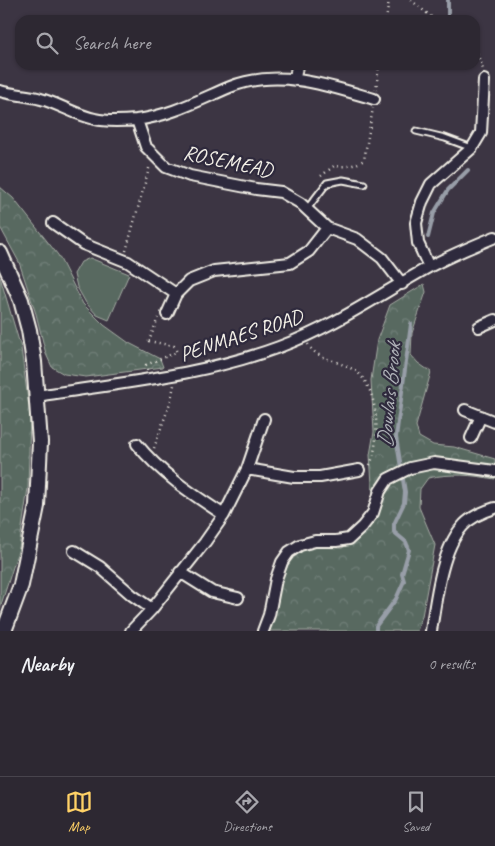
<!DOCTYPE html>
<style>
body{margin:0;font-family:Caveat,sans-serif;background:#39343e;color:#f1f3f6}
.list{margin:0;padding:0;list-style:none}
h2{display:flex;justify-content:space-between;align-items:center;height:65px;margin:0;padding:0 20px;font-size:21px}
h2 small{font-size:16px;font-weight:400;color:#a7a6ac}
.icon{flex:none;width:28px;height:28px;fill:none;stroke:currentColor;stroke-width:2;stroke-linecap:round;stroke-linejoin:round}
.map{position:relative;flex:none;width:495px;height:631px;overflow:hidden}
.search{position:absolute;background:#2d2832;box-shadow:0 1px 4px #0004;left:15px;right:15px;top:15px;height:55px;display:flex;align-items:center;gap:12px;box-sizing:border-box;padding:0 18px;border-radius:15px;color:#a7a6ac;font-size:19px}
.sheet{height:145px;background:#2d2832}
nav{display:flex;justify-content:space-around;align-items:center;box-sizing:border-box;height:70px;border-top:1px solid #48444d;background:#2d2832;font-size:14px;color:#a7a6ac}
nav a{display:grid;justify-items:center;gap:2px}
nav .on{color:#ffd166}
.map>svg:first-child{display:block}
.forest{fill:url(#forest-crowns);stroke:#a6ada4}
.green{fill:#586961;stroke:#a6ada4}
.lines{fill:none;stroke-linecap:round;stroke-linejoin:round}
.stream{stroke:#989ea8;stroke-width:4}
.lane-casing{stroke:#f4f1e8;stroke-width:9}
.street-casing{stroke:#f4f1e8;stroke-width:14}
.secondary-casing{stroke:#f4f1e8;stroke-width:18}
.path{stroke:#f4f1e8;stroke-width:2.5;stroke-dasharray:1 4;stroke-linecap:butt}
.lane{stroke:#2f2a3d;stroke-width:5}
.street{stroke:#2f2a3d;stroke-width:10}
.secondary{stroke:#2f2a3d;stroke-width:14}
.labels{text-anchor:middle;stroke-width:4.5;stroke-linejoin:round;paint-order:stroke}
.street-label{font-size:21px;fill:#f4f1e8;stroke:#2f2a3d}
.water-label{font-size:22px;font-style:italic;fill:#afb2b8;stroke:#2f2a3d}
</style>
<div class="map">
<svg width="495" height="631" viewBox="0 0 495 631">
<defs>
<pattern id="forest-crowns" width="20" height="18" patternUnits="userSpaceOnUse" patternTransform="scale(1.25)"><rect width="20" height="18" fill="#586961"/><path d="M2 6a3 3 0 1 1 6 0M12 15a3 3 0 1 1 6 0" fill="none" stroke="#717f78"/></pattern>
</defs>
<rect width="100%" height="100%" fill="#3c3543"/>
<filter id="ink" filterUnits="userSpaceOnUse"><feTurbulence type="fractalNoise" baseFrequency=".02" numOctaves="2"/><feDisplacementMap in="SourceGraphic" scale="10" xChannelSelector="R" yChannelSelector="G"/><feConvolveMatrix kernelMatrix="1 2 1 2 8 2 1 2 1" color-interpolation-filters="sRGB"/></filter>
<g filter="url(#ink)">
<!-- forest -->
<path class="forest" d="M0 187 13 198 58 255 83 304 104 325 129 343 160 359 163 367 86 377 64 374 52 367 46 354 36 314 19 262 0 227Z
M0 277 21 348 30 415 28 488 19 548 0 608Z
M424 284 426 292 412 333 411 355 418 363 431 372 416 426 419 437 433 445 454 447 495 459V479C472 475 451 473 428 478L420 489 419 507 435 545 422 616 417 631H268L282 579 290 561 301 551 317 547 342 548 360 538 373 498 370 455 374 432 371 380 377 340 390 305Z"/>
<!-- green -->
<path class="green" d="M90 258 129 274 109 320 97 315 86 303 77 287 74 274 81 262Z"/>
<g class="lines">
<!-- stream -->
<path class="stream" d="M448 16V0
M428 237 434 213 448 190 468 170
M376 631V626L396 599 404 581 402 574 409 550 406 542 394 532V524L404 503 405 492 396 437 411 324"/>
<!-- lane casing -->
<g class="lane-casing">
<path id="lane" d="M416 131 445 138 472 148
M307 209 327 183 343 180 364 184"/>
</g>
<!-- street casing -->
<g class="street-casing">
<path id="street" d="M295 79 297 65
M0 91C13 95 28 95 41 99 59 104 76 115 95 119 107 122 124 121 136 120 170 116 199 100 230 87 278 68 327 85 374 99
M137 120 146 147 166 167 190 176 256 189 281 192 300 203 327 228 357 239 382 258 402 284
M53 223 83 244 128 262 176 294
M429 267 418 243 416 223 422 202 431 184 472 148 481 133 484 80
M167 314 176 294 189 281 214 271 290 263 309 251 327 228
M479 327 495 320
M37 396C118 383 201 376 279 347 333 327 379 295 429 267 451 255 473 246 495 237
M465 410 495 422
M471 438 481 416
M137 444C160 473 192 494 224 515
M247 469 294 477H320L359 470
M74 551 100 567 132 595 152 609
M180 572 212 592 238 598
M131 631 152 609 205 542 224 515 247 469 264 419
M263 631 269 615 276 579 282 562 289 552 300 545 315 541H336L349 539 362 527 373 513 380 491 388 479 410 468 434 463 495 471
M431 631C436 600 441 551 462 527 470 517 482 512 495 508"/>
</g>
<!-- secondary casing -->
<g class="secondary-casing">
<path id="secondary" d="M0 253 21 300 29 330 34 362 40 442 37 506 21 585 4 631"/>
</g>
<!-- path -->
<path class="path" d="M411 0 435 20
M386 20 389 0
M475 49 482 65 483 71
M376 90 379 65
M321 176 334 166C346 167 354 166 364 160L373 108
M126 251 150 165
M308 344C315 359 340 361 354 370 380 386 381 443 369 467
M147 370 146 365 177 352 174 346 149 341 158 318
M154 448 171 400 174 385"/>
<!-- lane -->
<use href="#lane" class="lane"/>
<!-- street -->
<use href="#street" class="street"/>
<!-- secondary -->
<use href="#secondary" class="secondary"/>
</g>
</g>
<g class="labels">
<!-- street labels -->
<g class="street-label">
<text transform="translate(228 161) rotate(12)" y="7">ROSEMEAD</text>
<text transform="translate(241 335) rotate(-18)" y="7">PENMAES ROAD</text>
</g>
<!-- water labels -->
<g class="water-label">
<text transform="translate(388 395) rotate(-85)" y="8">Dowlais Brook</text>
</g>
</g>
</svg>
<div class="search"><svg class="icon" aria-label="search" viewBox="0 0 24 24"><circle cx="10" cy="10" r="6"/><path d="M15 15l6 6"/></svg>Search here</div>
</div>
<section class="sheet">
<h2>Nearby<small>0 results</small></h2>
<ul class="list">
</ul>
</section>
<nav>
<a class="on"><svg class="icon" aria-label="map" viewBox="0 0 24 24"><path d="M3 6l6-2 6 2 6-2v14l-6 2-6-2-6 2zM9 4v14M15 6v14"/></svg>Map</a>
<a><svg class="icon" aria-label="directions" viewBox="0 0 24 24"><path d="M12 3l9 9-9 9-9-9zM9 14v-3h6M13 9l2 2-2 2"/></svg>Directions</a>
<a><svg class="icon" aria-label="saved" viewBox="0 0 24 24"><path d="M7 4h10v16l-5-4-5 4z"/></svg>Saved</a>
</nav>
